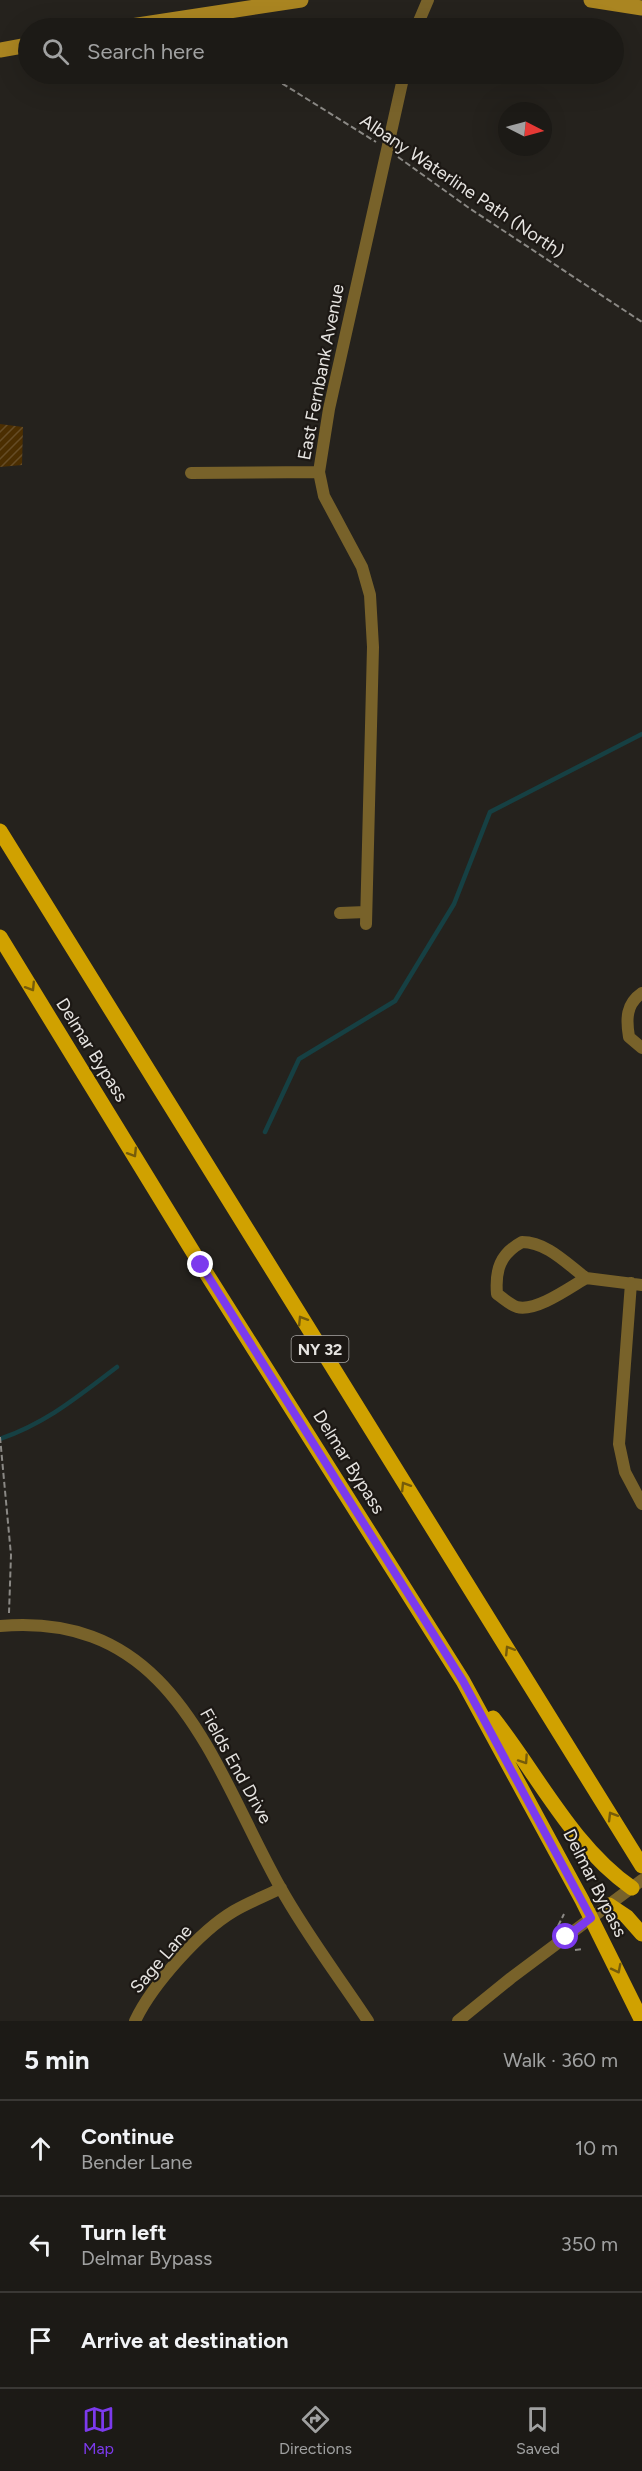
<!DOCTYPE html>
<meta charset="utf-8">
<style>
body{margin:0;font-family:Figtree,sans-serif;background:#25231f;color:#f1f3f6}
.compass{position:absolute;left:498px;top:102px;width:54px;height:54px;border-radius:50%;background:#1c1a16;box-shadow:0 6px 24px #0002;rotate:96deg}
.stop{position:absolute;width:18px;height:18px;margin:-14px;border:4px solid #7c3aed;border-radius:50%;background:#fff}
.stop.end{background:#7c3aed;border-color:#fff;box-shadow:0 2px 6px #0008}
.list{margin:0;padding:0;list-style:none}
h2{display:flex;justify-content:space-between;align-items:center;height:78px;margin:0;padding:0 24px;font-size:26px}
h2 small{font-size:20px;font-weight:400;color:#a0a1a1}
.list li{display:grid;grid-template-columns:39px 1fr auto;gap:18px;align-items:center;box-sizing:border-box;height:96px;padding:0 24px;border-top:2px solid #3a3835}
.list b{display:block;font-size:22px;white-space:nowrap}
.list p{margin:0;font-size:20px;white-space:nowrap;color:#a0a1a1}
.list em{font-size:20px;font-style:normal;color:#a0a1a1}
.icon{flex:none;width:33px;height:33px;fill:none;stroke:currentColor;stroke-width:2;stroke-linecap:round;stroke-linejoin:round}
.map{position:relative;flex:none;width:642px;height:2021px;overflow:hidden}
.search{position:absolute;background:#1c1a16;box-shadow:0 6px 24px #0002;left:18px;right:18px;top:18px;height:66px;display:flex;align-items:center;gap:15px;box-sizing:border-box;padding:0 21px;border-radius:33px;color:#a0a1a1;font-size:22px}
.sheet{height:366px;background:#1c1a16}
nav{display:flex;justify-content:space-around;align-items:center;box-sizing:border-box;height:84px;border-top:2px solid #3a3835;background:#1c1a16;font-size:16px;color:#a0a1a1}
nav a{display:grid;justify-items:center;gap:3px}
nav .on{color:#7c3aed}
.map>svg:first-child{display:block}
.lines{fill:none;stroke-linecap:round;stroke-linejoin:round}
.stream{stroke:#164043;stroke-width:4.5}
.building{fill:url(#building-hatch)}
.path{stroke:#8b8985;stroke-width:2;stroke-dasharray:6 3;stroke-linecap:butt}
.minor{stroke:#78622a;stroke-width:12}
.secondary{stroke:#aa8521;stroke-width:15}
.primary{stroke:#d0a100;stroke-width:15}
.oneway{stroke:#765c0a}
.route{stroke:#7c3aed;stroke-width:8}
.labels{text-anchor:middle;stroke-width:4.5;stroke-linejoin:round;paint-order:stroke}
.shield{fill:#1c1814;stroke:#a9a7a4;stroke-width:1.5}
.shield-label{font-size:16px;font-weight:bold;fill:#e6e4e1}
.street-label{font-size:18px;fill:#e6e4e1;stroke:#1c1814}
</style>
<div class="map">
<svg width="642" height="2021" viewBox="0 0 642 2021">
<defs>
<pattern id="building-hatch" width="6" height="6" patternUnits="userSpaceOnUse" patternTransform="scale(1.5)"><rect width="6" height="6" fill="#4b2e01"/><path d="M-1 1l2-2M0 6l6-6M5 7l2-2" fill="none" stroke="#654c26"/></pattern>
</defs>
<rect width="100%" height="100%" fill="#25221d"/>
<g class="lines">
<!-- stream -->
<path class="stream" d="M265 1132 299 1059 395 1001 454 904 490 812 642 734
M0 1439C48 1422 77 1397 117 1367"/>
</g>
<!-- building -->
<path class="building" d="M0 424 23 427 22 465 0 467Z"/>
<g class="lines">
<!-- path -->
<path class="path" d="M267 74 376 142
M398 157 469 208 642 322
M0 1437 11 1555 9 1613
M558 1926 564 1914
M575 1950 583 1949"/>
<!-- minor -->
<path class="minor" d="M416 28 428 0
M191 473 319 472
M340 913 366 912
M366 924 373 647 370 595 362 567 324 496 319 472 329 409 404 74
M642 993C626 1004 626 1019 629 1037L642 1048
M522 1242C547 1242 567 1264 586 1278 569 1288 536 1312 517 1307 510 1305 503 1298 497 1294 495 1270 500 1254 522 1242Z
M586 1278 642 1285
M631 1283 619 1444 625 1472 642 1504
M0 1626C174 1611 212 1765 280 1887 306 1934 339 1977 368 2021
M135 2021C152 1985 200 1931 234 1911 249 1902 266 1896 281 1888
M458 2021 511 1978 642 1880"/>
<!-- secondary -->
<path class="secondary" d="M591 0 642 8
M118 28 301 0
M0 50 28 45"/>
<!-- primary -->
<path class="primary" d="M0 831 642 1866
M0 937 201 1265 463 1681 582 1900 642 2021
M493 1718C538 1775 572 1846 632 1888
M609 1905 627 1917 642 1934"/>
</g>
<!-- one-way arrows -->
<defs><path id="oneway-chevron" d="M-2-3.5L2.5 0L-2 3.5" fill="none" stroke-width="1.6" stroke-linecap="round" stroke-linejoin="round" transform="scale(1.5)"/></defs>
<g class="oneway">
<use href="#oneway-chevron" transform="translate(31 987) rotate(58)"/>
<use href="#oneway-chevron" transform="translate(133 1153) rotate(58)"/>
<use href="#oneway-chevron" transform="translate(302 1320) rotate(-122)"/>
<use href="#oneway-chevron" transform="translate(405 1486) rotate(-122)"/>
<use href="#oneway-chevron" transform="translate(509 1650) rotate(-122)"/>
<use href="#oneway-chevron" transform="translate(524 1760) rotate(56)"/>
<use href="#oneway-chevron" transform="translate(612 1816) rotate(-121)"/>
<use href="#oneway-chevron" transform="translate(617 1969) rotate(63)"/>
</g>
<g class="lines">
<!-- route -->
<path class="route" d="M201 1265 463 1681 591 1918 566 1937"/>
</g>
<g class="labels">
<!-- shield labels -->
<rect class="shield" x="291.5" y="1336" width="57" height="26" rx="4.5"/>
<g class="shield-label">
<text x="320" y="1355">NY 32</text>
</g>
<!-- street labels -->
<g class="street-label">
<text transform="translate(462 186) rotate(34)" y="6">Albany Waterline Path (North)</text>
<text transform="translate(321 372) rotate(-79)" y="6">East Fernbank Avenue</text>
<text transform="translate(92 1050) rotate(58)" y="6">Delmar Bypass</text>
<text transform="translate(349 1462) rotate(58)" y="6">Delmar Bypass</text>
<text transform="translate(236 1766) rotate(61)" y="6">Fields End Drive</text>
<text transform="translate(595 1883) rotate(63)" y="6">Delmar Bypass</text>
<text transform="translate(161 1959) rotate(-49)" y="6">Sage Lane</text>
</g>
</g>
</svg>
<svg class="compass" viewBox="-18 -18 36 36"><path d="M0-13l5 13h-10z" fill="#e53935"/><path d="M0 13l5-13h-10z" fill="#a0a1a1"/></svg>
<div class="stop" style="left:566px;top:1937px"></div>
<div class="stop end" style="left:201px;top:1265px"></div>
<div class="search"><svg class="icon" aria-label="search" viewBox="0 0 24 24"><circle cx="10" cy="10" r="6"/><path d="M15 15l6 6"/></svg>Search here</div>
</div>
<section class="sheet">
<h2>5 min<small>Walk · 360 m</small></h2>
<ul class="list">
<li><svg class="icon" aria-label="ahead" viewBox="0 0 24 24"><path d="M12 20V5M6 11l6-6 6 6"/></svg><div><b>Continue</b><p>Bender Lane</p></div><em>10 m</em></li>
<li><svg class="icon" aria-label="left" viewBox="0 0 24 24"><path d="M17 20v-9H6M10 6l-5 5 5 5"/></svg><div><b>Turn left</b><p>Delmar Bypass</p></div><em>350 m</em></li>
<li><svg class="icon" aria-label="arrive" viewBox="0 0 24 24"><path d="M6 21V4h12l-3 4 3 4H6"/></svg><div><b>Arrive at destination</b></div></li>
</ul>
</section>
<nav>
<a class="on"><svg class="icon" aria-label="map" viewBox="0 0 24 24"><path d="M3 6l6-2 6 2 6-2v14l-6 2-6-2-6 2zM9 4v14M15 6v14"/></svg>Map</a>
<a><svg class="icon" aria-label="directions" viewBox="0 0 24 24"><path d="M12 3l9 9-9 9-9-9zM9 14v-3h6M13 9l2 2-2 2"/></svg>Directions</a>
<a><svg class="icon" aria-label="saved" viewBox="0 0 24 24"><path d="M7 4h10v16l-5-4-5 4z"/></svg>Saved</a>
</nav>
